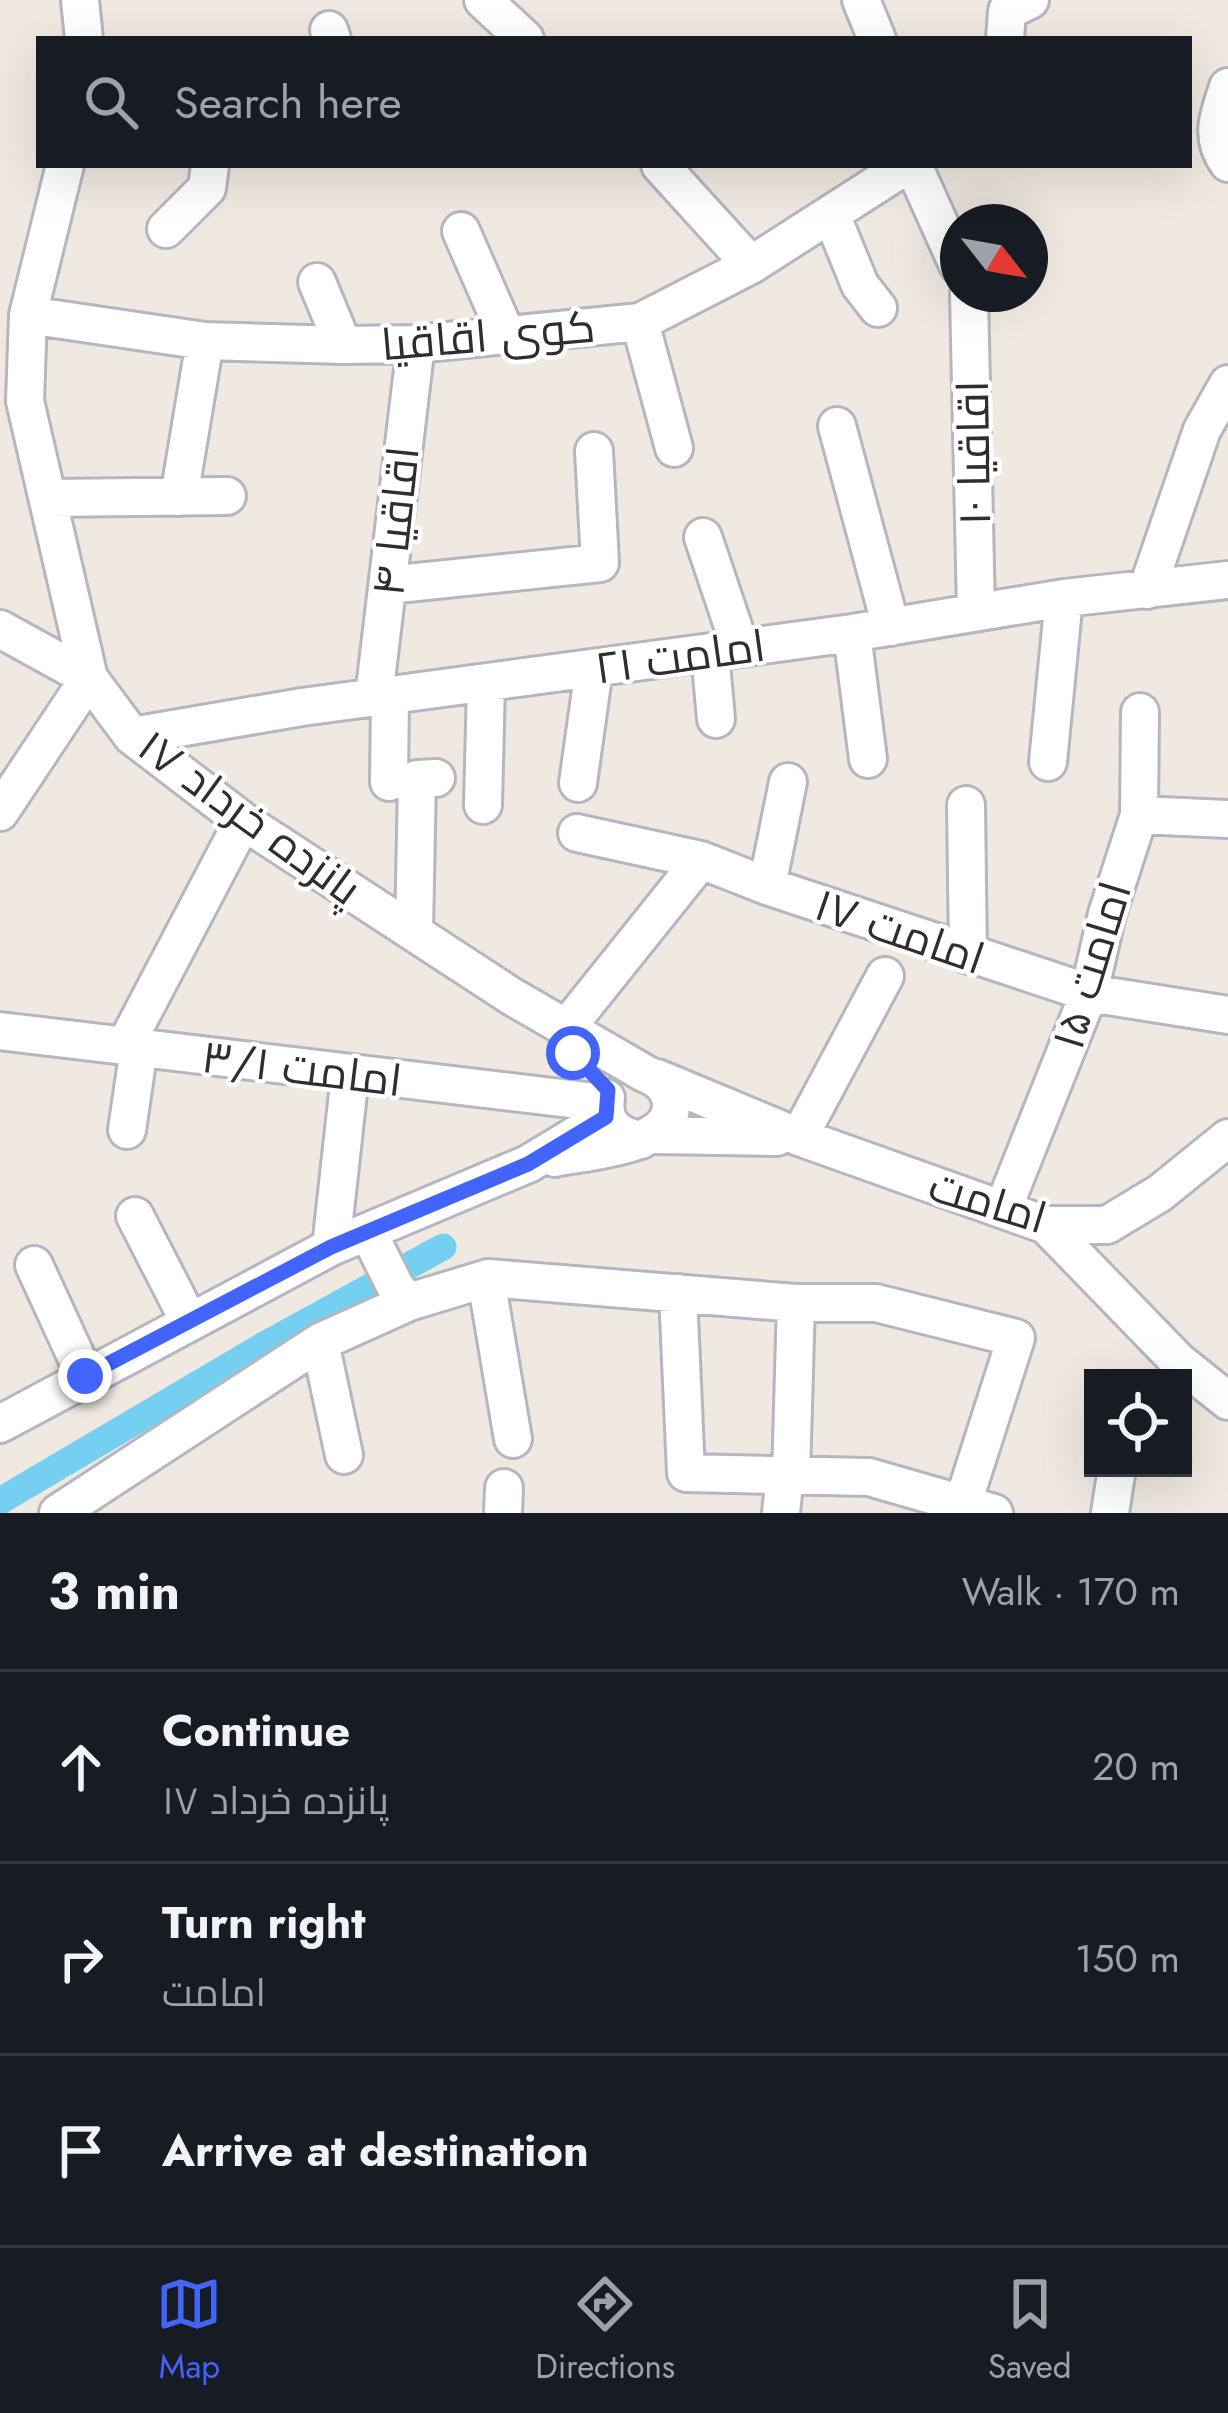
<!DOCTYPE html>
<meta charset="utf-8">
<style>
body{margin:0;font-family:Jost,Cairo,sans-serif;background:#242831;color:#f1f3f6}
.controls{position:absolute;right:36px;bottom:36px;display:grid;overflow:hidden;border-radius:0px;box-shadow:0 12px 48px #0002}
.controls button{width:108px;height:108px;display:grid;place-items:center;padding:0;border:0;border-bottom:3px solid #363941;background:#171b24;color:#f1f3f6;font:60px sans-serif}
.compass{position:absolute;left:940px;top:204px;width:108px;height:108px;border-radius:50%;background:#171b24;box-shadow:0 12px 48px #0002;rotate:121deg}
.stop{position:absolute;width:36px;height:36px;margin:-27px;border:9px solid #4264fb;border-radius:50%;background:#fff}
.stop.end{background:#4264fb;border-color:#fff;box-shadow:0 3px 12px #0008}
.list{margin:0;padding:0;list-style:none}
h2{display:flex;justify-content:space-between;align-items:center;height:156px;margin:0;padding:0 48px;font-size:51px}
h2 small{font-size:39px;font-weight:400;color:#9ea1a6}
.list li{display:grid;grid-template-columns:78px 1fr auto;gap:36px;align-items:center;box-sizing:border-box;height:192px;padding:0 48px;border-top:3px solid #363941}
.list b{display:block;font-size:45px;white-space:nowrap}
.list p{margin:0;font-size:39px;white-space:nowrap;color:#9ea1a6}
.list em{font-size:39px;font-style:normal;color:#9ea1a6}
.icon{flex:none;width:66px;height:66px;fill:none;stroke:currentColor;stroke-width:2;stroke-linecap:round;stroke-linejoin:round}
.map{position:relative;flex:none;width:1228px;height:1513px;overflow:hidden}
.search{position:absolute;background:#171b24;box-shadow:0 12px 48px #0002;left:36px;right:36px;top:36px;height:132px;display:flex;align-items:center;gap:30px;box-sizing:border-box;padding:0 42px;border-radius:0px;color:#9ea1a6;font-size:45px}
.sheet{height:732px;background:#171b24}
nav{display:flex;justify-content:space-around;align-items:center;box-sizing:border-box;height:168px;border-top:3px solid #363941;background:#171b24;font-size:33px;color:#9ea1a6}
nav a{display:grid;justify-items:center;gap:6px}
nav .on{color:#4264fb}
.map>svg:first-child{display:block}
.lines{fill:none;stroke-linecap:round;stroke-linejoin:round}
.canal{stroke:#75cff0;stroke-width:27}
.minor-casing{stroke:#b4b7c1;stroke-width:42}
.minor{stroke:#fff;stroke-width:36}
.route{stroke:#4264fb;stroke-width:15}
.labels{text-anchor:middle;stroke-width:9;stroke-linejoin:round;paint-order:stroke}
.street-label{font-size:45px;fill:#2e2e2e;stroke:#fff}
</style>
<div class="map">
<svg width="1228" height="1513" viewBox="0 0 1228 1513">
<rect width="100%" height="100%" fill="#efe9e1"/>
<g class="lines">
<!-- canal -->
<path class="canal" d="M0 1501 266 1344 443 1247"/>
<!-- minor casing -->
<g class="minor-casing">
<path id="minor" d="M80 0 84 39
M483 0 525 39
M861 0 877 39
M329 30 332 39
M1005 39 1007 11 1030 0
M1228 87C1219 115 1209 136 1228 163
M660 165 751 265
M913 165 958 265
M831 214 860 285 878 308
M166 229 207 188 210 165
M461 231 506 334
M317 282 343 345
M969 294 976 612
M28 315 205 341 343 345 416 344 640 322 751 265 907 165
M640 322 674 448
M837 426 891 627
M179 497 205 341
M48 498 227 496
M703 537 740 647
M388 585 600 563 594 451
M1147 590 1202 430 1228 384
M0 629 89 678 132 736 243 821 511 996 644 1073
M852 633 868 759
M710 653 716 719
M374 697 416 344
M132 736 302 707 852 633 1064 598 1228 580
M1048 762 1064 598
M389 782 390 696
M578 783 594 669
M483 805 486 683
M966 805 968 955
M0 812 89 678 25 401 28 315 65 165
M1139 815 1228 819
M577 833 701 860 767 886 1089 993 1228 1015
M767 886 788 782
M414 932 417 779 436 778
M568 1026 701 860
M0 1031 604 1103
M125 1046 243 821
M657 1078 799 1137 1046 1225H1107L1160 1193 1228 1138
M606 1098C602 1123 617 1136 641 1140
M127 1130 139 1048
M655 1135 777 1137
M799 1137 885 976
M555 1158C587 1151 673 1147 671 1104 670 1090 661 1080 648 1075
M1003 1209 1089 993 1107 914 1139 815 1140 712
M135 1216 189 1321
M1046 1225 1178 1361 1228 1401
M368 1232 396 1288 409 1302
M331 1247 350 1075
M34 1265 85 1376
M486 1279 513 1439
M678 1293 686 1473 869 1477 994 1513
M320 1342 344 1455
M0 1424 331 1247 528 1164 606 1117
M791 1475 796 1303
M58 1513 320 1342 409 1302 488 1278 796 1303H876L1016 1338 963 1503
M503 1513 504 1488
M781 1513 785 1474
M1110 1513 1117 1468"/>
</g>
<!-- minor -->
<use href="#minor" class="minor"/>
</g>
<g class="lines">
<!-- route -->
<path class="route" d="M85 1376 331 1247 528 1164 606 1117 608 1090 573 1053"/>
</g>
<g class="labels">
<!-- street labels -->
<g class="street-label">
<text transform="translate(488 335) rotate(-5)" y="16">کوی اقاقیا</text>
<text transform="translate(973 453) rotate(-91)" y="16">اقاقیا ۱۰</text>
<text transform="translate(395 521) rotate(-84)" y="16">اقاقیا ۴</text>
<text transform="translate(680 656) rotate(-8)" y="16">امامت ۲۱</text>
<text transform="translate(250 817) rotate(36)" y="16">پانزده خرداد ۱۷</text>
<text transform="translate(900 931) rotate(19)" y="16">امامت ۱۷</text>
<text transform="translate(1091 965) rotate(-73)" y="16">امامت ۱۵</text>
<text transform="translate(302 1068) rotate(7)" y="16">امامت ۳/۱</text>
<text transform="translate(988 1201) rotate(17)" y="16">امامت</text>
</g>
</g>
</svg>
<div class="controls">
<button><svg class="icon" aria-label="locate" viewBox="0 0 24 24"><circle cx="12" cy="12" r="6"/><path d="M12 2v4M12 18v4M2 12h4M18 12h4"/></svg></button>
</div>
<svg class="compass" viewBox="-18 -18 36 36"><path d="M0-13l5 13h-10z" fill="#e53935"/><path d="M0 13l5-13h-10z" fill="#9ea1a6"/></svg>
<div class="stop" style="left:573px;top:1053px"></div>
<div class="stop end" style="left:85px;top:1376px"></div>
<div class="search"><svg class="icon" aria-label="search" viewBox="0 0 24 24"><circle cx="10" cy="10" r="6"/><path d="M15 15l6 6"/></svg>Search here</div>
</div>
<section class="sheet">
<h2>3 min<small>Walk · 170 m</small></h2>
<ul class="list">
<li><svg class="icon" aria-label="ahead" viewBox="0 0 24 24"><path d="M12 20V5M6 11l6-6 6 6"/></svg><div><b>Continue</b><p>پانزده خرداد ۱۷</p></div><em>20 m</em></li>
<li><svg class="icon" aria-label="right" viewBox="0 0 24 24"><path d="M7 20v-9h11M14 6l5 5-5 5"/></svg><div><b>Turn right</b><p>امامت</p></div><em>150 m</em></li>
<li><svg class="icon" aria-label="arrive" viewBox="0 0 24 24"><path d="M6 21V4h12l-3 4 3 4H6"/></svg><div><b>Arrive at destination</b></div></li>
</ul>
</section>
<nav>
<a class="on"><svg class="icon" aria-label="map" viewBox="0 0 24 24"><path d="M3 6l6-2 6 2 6-2v14l-6 2-6-2-6 2zM9 4v14M15 6v14"/></svg>Map</a>
<a><svg class="icon" aria-label="directions" viewBox="0 0 24 24"><path d="M12 3l9 9-9 9-9-9zM9 14v-3h6M13 9l2 2-2 2"/></svg>Directions</a>
<a><svg class="icon" aria-label="saved" viewBox="0 0 24 24"><path d="M7 4h10v16l-5-4-5 4z"/></svg>Saved</a>
</nav>
